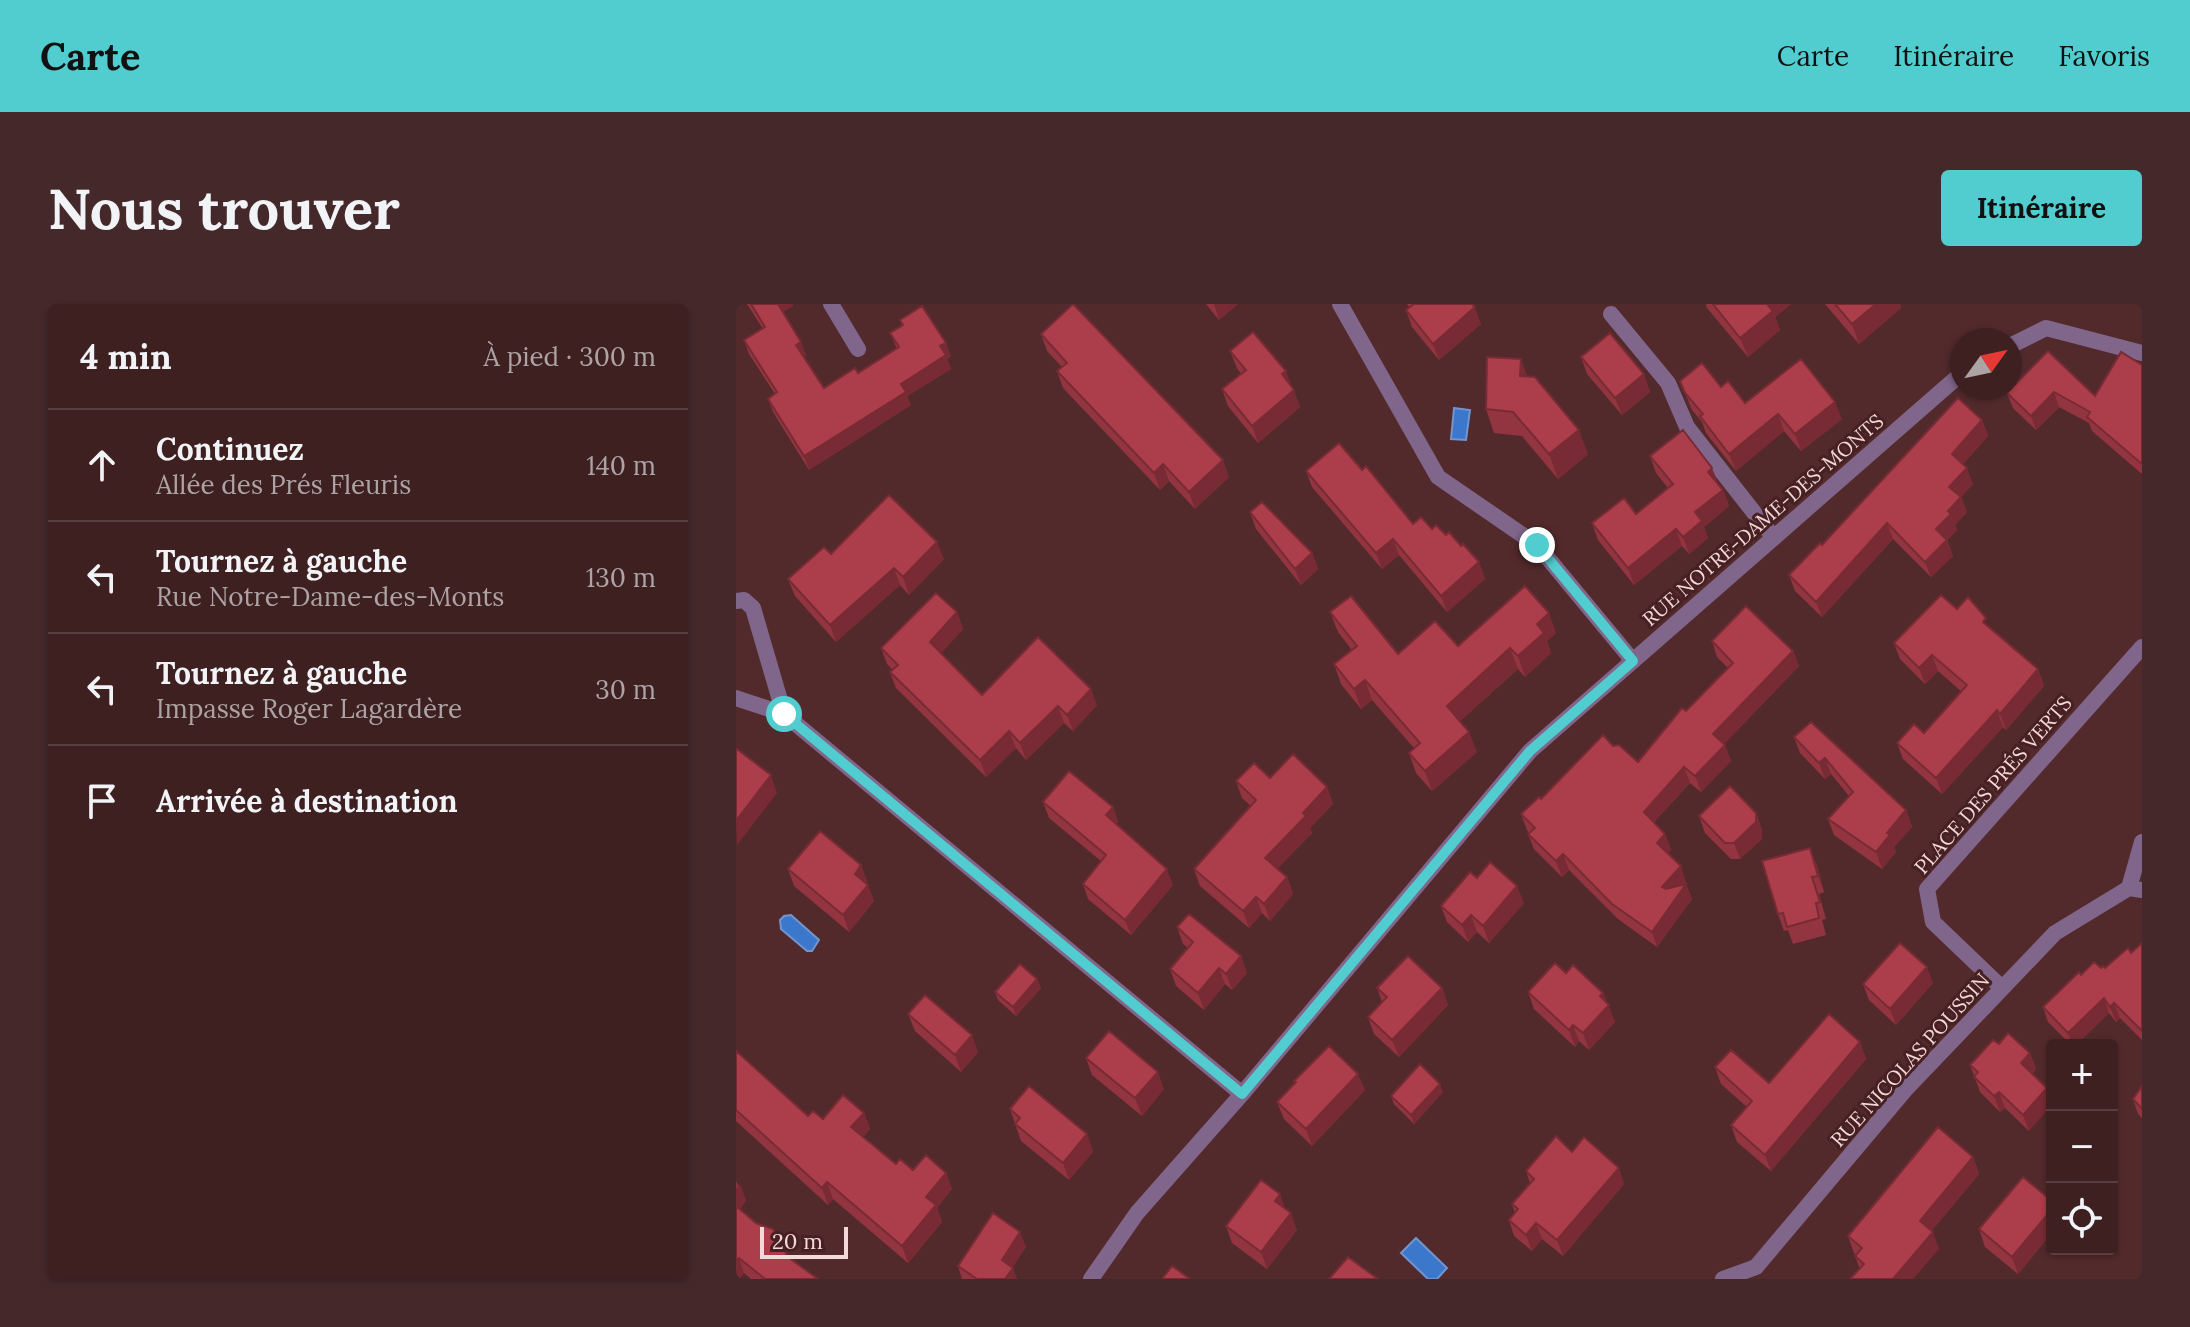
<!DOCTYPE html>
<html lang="fr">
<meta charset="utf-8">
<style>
body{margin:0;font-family:Lora,serif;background:#45282a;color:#f1f3f6}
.controls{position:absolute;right:24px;bottom:24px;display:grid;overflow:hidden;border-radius:8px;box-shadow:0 2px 6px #0004}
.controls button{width:72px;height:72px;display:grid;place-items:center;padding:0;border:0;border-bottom:2px solid #573e3f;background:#3e2021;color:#f1f3f6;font:40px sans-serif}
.compass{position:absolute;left:1214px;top:24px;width:72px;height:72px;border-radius:50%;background:#3e2021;box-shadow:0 2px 6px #0004;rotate:57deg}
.scale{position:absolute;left:24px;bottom:20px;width:88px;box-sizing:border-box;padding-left:8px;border:4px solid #f4d9d9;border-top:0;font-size:22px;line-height:28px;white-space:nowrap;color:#f4d9d9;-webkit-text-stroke:6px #472023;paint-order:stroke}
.stop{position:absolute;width:24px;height:24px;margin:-18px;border:6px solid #52cdcf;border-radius:50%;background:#fff}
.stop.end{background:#52cdcf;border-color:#fff;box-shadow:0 2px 8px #0008}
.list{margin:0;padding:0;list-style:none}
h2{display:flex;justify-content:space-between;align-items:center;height:104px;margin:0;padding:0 32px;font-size:34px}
h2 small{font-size:26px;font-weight:400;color:#ada3a5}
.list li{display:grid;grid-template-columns:52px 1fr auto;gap:24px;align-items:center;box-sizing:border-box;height:112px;padding:0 32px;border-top:2px solid #573e3f}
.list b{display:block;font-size:30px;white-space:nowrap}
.list p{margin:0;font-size:26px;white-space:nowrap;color:#ada3a5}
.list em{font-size:26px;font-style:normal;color:#ada3a5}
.icon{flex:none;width:44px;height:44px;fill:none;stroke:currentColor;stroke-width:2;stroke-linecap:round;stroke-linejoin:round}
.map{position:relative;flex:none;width:1406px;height:975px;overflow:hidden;border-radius:8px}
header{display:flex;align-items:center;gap:48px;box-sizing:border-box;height:112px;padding:0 40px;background:#52cdcf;color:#111}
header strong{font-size:38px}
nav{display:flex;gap:44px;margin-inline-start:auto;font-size:28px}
.intro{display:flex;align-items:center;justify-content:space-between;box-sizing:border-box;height:192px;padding:0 48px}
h1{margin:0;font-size:56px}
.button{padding:20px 36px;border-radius:8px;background:#52cdcf;color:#111;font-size:28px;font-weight:700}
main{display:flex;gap:48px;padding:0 48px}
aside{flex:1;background:#3e2021;border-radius:8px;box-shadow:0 2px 6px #0004}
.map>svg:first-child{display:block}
.water{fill:#3b78cb;stroke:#7295cf;stroke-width:2}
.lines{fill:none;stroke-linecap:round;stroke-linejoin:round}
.lane{stroke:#81668b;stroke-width:16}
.street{stroke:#81668b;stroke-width:16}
.wall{fill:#933540}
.shaded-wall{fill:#782b34}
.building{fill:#ab3e4a;stroke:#782b34;stroke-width:2}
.route{stroke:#52cdcf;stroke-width:10}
.labels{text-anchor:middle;stroke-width:6;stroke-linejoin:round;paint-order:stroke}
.street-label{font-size:20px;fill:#f4d9d9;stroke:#472023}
</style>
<header>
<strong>Carte</strong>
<nav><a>Carte</a><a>Itinéraire</a><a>Favoris</a></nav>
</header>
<div class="intro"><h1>Nous trouver</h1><a class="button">Itinéraire</a></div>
<main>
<aside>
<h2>4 min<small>À pied · 300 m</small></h2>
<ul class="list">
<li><svg class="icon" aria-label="ahead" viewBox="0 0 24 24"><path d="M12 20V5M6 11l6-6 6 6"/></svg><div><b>Continuez</b><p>Allée des Prés Fleuris</p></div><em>140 m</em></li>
<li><svg class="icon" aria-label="left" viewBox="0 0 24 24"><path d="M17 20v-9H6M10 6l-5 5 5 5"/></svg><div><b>Tournez à gauche</b><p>Rue Notre-Dame-des-Monts</p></div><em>130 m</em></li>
<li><svg class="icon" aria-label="left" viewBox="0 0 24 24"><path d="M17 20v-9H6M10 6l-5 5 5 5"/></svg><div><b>Tournez à gauche</b><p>Impasse Roger Lagardère</p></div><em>30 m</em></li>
<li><svg class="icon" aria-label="arrive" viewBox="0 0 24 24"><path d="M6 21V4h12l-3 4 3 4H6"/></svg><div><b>Arrivée à destination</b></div></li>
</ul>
</aside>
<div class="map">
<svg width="1406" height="975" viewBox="0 0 1406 975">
<rect width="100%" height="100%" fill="#532a2c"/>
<!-- water -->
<path class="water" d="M718 104 734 106 730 136 715 135Z
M55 611 83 636 76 647H71L45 625 44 616 48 612Z
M680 934 711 964 701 975H692L665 949Z"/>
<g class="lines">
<!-- lane -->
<path class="lane" d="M95 0 122 45"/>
<!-- street -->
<path class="street" d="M604 0 702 173 801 241 897 357
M875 10 932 79 951 123 1038 234
M1274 42 1310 24 1406 49
M0 297 8 296 17 304 48 410
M0 394 48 410 506 790
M1393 584 1406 538
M1266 684 1197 618 1191 585 1406 343
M355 975 401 909 506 790 794 447 1226 69
M987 975 1020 963 1169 786 1319 629 1393 584 1406 586"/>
</g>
<!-- wall -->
<path class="wall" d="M11 0H57V2L47 8 70 51 68 53 88 84 122 69 161 45 154 29 166 22 164 16 215 52 211 55 215 65 171 92 175 101 73 166 37 108 32 95 39 90 13 50 8 36 27 25Z
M470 0H502L483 16Z
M671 0H736L745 20 703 56 676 23 670 6 674 4Z
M970 0H1055L1039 13 1044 26 1012 53 971 4Z
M1089 0H1164L1165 4 1123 40Z
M305 30 493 173 459 205 433 177 424 186 327 84 321 67 326 63 311 47Z
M494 47 555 81 564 103 522 139 492 102 486 85 505 70 501 64Z
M1312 47 1359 92 1406 61V170L1356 127 1353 119 1323 103 1300 126 1277 104 1271 89Z
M845 53 908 70 914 88 886 111 851 70Z
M791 73 852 150 822 175 786 132 758 129 750 105Z
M944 77 985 83 1009 99 1106 115 1065 147 1048 127 1000 167 970 129 966 118 956 106Z
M1246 116 1252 132 1227 160 1237 180 1225 193 1231 208 1219 221 1221 226 1211 236 1217 252 1195 273 1157 235 1086 313 1059 287 1053 271 1086 241Z
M914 152 982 180 987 186 993 202 968 223 972 234 953 250 946 242 898 281 862 236 856 219 900 210 932 184 920 169Z
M626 166 677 220 696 225 710 231 725 242 743 258 749 275 711 308 663 251 646 265 576 183 570 167Z
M514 208 576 249 582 265 565 281 520 225Z
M95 250 208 255 173 291 164 281 100 338 59 292 52 275Z
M1221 305 1254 324 1302 365 1308 382 1270 426 1267 423 1206 490 1167 455 1161 439 1188 429 1226 388 1202 367 1189 380 1164 355 1158 339Z
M221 308 227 325 205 349 246 391 361 401 337 427 328 419 290 456 280 444 250 473 160 384 154 368 157 366 151 360 145 344Z
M594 308 662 350 820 329 811 337 815 349 789 373 782 365 724 417 741 448 696 487 680 469 673 449 678 444 636 396 625 405 605 380 598 360 616 346 602 328Z
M976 337 1057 347 1063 362 988 440 995 457 965 488 954 479 918 518 929 530 935 546 931 549 950 578 948 580H950L956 595 921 643 882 615 833 566 826 573 798 545 792 530 793 529 791 526 785 510 877 442 902 458 992 364 981 353Z
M1058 433 1170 506 1176 523 1158 543 1160 548 1146 565 1098 531 1092 515 1113 492 1095 470 1089 475 1064 449Z
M534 474 591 483 597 500 574 524 576 529 541 565 551 573 557 590 534 617 526 609 513 624 464 582 458 565 515 502 506 494 500 477Z
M307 498 377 503 382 518 380 520 437 581 395 631 352 595 347 580 365 557 313 514Z
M1020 509 1026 526V535L1004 555H995L969 529 963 512Z
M125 561 131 578 130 579 138 597 113 628 58 582 52 565Z
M1081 561 1088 588 1083 590 1090 615 1086 616 1090 631 1057 640 1052 626 1048 627 1042 610Z
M788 599 753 639 741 628 732 638 711 618 705 602Z
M441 623 505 652 511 669 496 686 489 680 468 706 440 682 434 665 452 644 447 640Z
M1406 639V736L1384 714 1380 718 1373 709 1340 741H1335L1312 718 1307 703 1345 671 1369 664 1395 649Z
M830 669 867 689 879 718 853 746 843 737 839 743 798 705 792 688Z
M301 675 305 684 280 712 262 696 259 688Z
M1197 679 1160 721 1133 696 1127 680Z
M641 684H706L712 701 663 753 638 730 632 713 646 698Z
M172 710 242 748 225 768 179 727Z
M1124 738 1130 755 1035 867 1001 838 995 821 1011 803 985 780 979 763 1033 779Z
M1263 740 1294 749 1300 765 1296 770 1293 827 1269 804 1264 808 1244 788 1234 761Z
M0 747 72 812 87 815 128 809 134 825 127 833 160 860 177 866 210 869 216 885 201 904 206 918 172 959 97 895 92 901 0 817Z
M350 754 428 785 406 812 356 771Z
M558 777 629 786 576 842 548 815 541 798 559 779Z
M1406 782V814L1402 810 1397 795Z
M707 788 678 820 658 800 655 792Z
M274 805 351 830 357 848 333 876 285 837Z
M836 848 888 880 827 952 806 935 796 947 778 932 773 916 779 909 776 900 794 879 790 867Z
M1237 853 1243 870 1195 927 1203 945 1124 965 1119 952 1120 951 1118 949 1112 932Z
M0 877 10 896 4 905 52 953 82 975H15L8 969 3 975Z
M1316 897V929L1282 970 1249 943 1243 925Z
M549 905 561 926 531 965 496 939 490 922Z
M290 943 276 963 281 975H226L222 962Z"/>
<!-- shaded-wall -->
<path class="shaded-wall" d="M41 0H57V2L44 10Z
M478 0H502L483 16Z
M1030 0H1055L1039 13 1044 26 1012 53 1004 34Z
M1140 0H1164L1165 4 1123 40 1116 20Z
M739 3 745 20 703 56 697 40Z
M65 38 70 51 65 54 60 41Z
M210 39 215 52 211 55 215 65 171 92 175 101 73 166 68 152 165 80 204 42Z
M785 55 794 80 784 72Z
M550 67 556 84 546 70Z
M908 70 914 88 886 111 879 94Z
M558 86 564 103 522 139 516 122Z
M1318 88 1323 103 1300 126 1295 112Z
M1099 98 1106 115 1065 147 1059 130Z
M1042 110 1048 127 1000 167 993 150Z
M1246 116 1252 132 1222 166 1216 150Z
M843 126 852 150 822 175 813 150Z
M487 156 493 173 459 205 453 188Z
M427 160 433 177 424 186 418 169Z
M976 164 983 181 972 168Z
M1231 164 1237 180 1225 193 1231 208 1219 221 1221 226 1206 240 1200 225 1212 207 1213 183Z
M987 186 993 202 968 223 972 234 953 250 947 233 959 208Z
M1151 219 1157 235 1086 313 1080 298Z
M940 225 946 242 898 281 892 264Z
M657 235 663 251 646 265 640 249Z
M1211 236 1217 252 1195 273 1189 258Z
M201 238 208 255 173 291 167 273Z
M576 249 582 265 565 281 559 265Z
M743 258 749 275 711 308 705 292Z
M158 264 164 281 100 338 94 321Z
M221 308 227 325 200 355 194 338Z
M813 309 820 329 811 337 815 349 789 373 782 352 801 320Z
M774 344 782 365 718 422 711 402Z
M1057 347 1063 362 982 446 977 430Z
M1196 351 1202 367 1189 380 1183 364Z
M1302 365 1308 382 1270 426 1264 410Z
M629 376 636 396 625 405 618 385Z
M355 385 361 401 337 427 331 411Z
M322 402 328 419 290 456 284 439Z
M1261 406 1267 423 1206 490 1200 474Z
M273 427 280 444 250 473 244 456Z
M733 428 741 448 696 487 689 467Z
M989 441 995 457 965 488 959 472Z
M1089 454 1095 470 1089 475 1083 459Z
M948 463 954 479 913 523 908 508Z
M35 471 41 489 1 541 0 517Z
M591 483 597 500 574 524 576 529 535 571 529 554 567 509Z
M377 503 382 518 375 526 370 511Z
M1170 506 1176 523 1158 543 1160 548 1146 565 1140 548 1151 529Z
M1020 509 1026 526V535L1004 555 998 539Z
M929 530 935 546 926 555 921 539Z
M1074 544 1081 561 1088 588 1082 572Z
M827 550 833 566 826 573 820 557Z
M125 561 131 578 125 586 119 570Z
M945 562 950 578 932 598 926 583Z
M431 565 437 581 395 631 389 616Z
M551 573 557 590 534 617 528 600Z
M950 580 956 595 921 643 916 628Z
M132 581 138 597 113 628 107 611Z
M781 582 788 599 753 639 747 622Z
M520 593 526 609 513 624 507 607Z
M735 611 741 628 732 638 726 621Z
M505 652 511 669 496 686 490 670Z
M1191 663 1197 679 1160 721 1154 705Z
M483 664 489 680 468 706 462 689Z
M301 675 305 684 280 712 277 703Z
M706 684 712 701 663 753 656 736Z
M867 689 879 718 853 746 847 729 864 692Z
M1368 694 1373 709 1340 741H1336L1332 729Z
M1378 699 1384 714 1380 718 1374 703Z
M837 721 843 737 839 743 833 726Z
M236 731 242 748 225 768 219 751Z
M1124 738 1130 755 1035 867 1029 851Z
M1294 749 1300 765 1290 775 1285 759Z
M422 768 428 785 406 812 399 794Z
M622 770 629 786 576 842 570 825Z
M704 780 707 788 678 820 675 811Z
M1311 784 1316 797V801L1293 827 1287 811Z
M1263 788 1269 804 1264 808 1258 792Z
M128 809 134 825 121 840 115 823Z
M351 830 357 848 333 876 327 859Z
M1237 853 1243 870 1190 934 1184 917Z
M883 864 888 880 827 952 821 936Z
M210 869 216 885 201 904 206 918 172 959 166 942 190 893Z
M91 878 97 895 92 901 86 884Z
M4 880 10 896 0 910V886Z
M544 890 550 907 539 897Z
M1316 905V929L1282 970 1276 953Z
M555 909 561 926 531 965 525 948Z
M800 919 806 935 796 947 790 931Z
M284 928 290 943 271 972 266 956Z
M1197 928 1203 945 1177 975H1157Z
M3 954 8 969 3 975H0V957Z
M277 964 281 975H269Z"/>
<!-- building -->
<path class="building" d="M15 0H42L65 38 60 41 88 84 119 64 122 69 163 43 154 29 167 21 164 16 186 2 210 39 204 42 210 51 165 80 170 88 68 152 32 95 41 88 8 36 29 23Z
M337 0 487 156 453 188 427 160 418 169 321 67 331 59 305 30Z
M678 0H736L739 3 697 40 670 6Z
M977 0H1031L1037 7 1004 34Z
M1099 0H1140L1116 20Z
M517 28 550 67 546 70 558 86 516 122 486 85 510 66 494 47Z
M874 29 908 70 879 94 845 53Z
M1312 47 1359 92 1385 48 1406 61V160L1351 113 1354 108 1318 88 1295 112 1271 89Z
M751 53 785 55 784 72 799 73 843 126 813 150 777 108 750 105Z
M1065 55 1099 98 1059 130 1042 110 993 150 964 112 967 110 949 89 944 77 966 59 985 83 992 77 1009 99Z
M1222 94 1246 116 1216 150 1231 164 1213 183 1225 193 1212 207 1215 210 1200 225 1211 236 1189 258 1151 219 1080 298 1053 271 1084 239 1086 241Z
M947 126 976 164 972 168 987 186 959 208 966 217 947 233 940 225 892 264 856 219 888 194 900 210 937 180 914 152Z
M603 139 626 166 630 162 677 220 685 213 696 225 700 221 710 231 713 228 725 242 727 240 743 258 705 292 657 235 640 249 570 167Z
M153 191 201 238 167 273 158 264 94 321 52 275 88 243 95 250Z
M526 198 576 249 559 265 514 208Z
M789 282 813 309 801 320 808 329 782 352 774 344 711 402 733 428 689 467 673 449 684 439 629 376 618 385 598 360 621 342 594 308 615 292 662 350 699 317 722 342Z
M200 289 221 308 194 338 246 391 302 333 355 385 331 411 322 402 284 439 273 427 244 456 154 368 162 361 145 344Z
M1205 291 1221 305 1232 293 1250 314 1247 318 1302 365 1264 410 1261 406 1200 474 1161 439 1178 420 1188 429 1231 381 1196 351 1183 364 1158 339Z
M1010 302 1057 347 977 430 989 441 959 472 948 463 908 508 929 530 921 539 945 562 926 583 930 585 950 580 916 628 876 600 827 550 820 557 792 530 799 524 785 510 803 493 805 495 867 431 877 442 883 441 902 458 946 404 950 407 997 359 976 337Z
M1075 418 1170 506 1151 529 1154 531 1140 548 1092 515 1117 488 1089 454 1083 459 1058 433Z
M1 445 35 471 0 517V446Z
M557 450 591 483 567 509 570 512 529 554 551 573 528 600 520 593 507 607 458 565 520 496 500 477 518 459 534 474Z
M333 467 377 503 370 511 431 565 389 616 347 580 370 551 307 498Z
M994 482 1020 509V518L998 539H989L963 512Z
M84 527 125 561 119 570 132 581 107 611 52 565Z
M1074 544 1082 572 1076 573 1084 598 1080 599 1083 614 1051 623 1047 609 1042 610 1026 557Z
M754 558 781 582 747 622 735 611 726 621 705 602 734 568 741 574Z
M453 610 505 652 490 670 483 664 462 689 434 665 457 638 441 623Z
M1164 639 1191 663 1154 705 1127 680Z
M1406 639V727L1378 699 1374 703 1368 694 1332 729 1307 703 1343 668 1345 671 1358 658 1365 664 1367 662 1369 664 1392 644 1395 649Z
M672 652 706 684 656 736 632 713 651 693 641 684Z
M819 659 830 669 837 661 867 689 864 692 873 701 847 729 837 721 833 726 792 688Z
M284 660 301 675 277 703 259 688Z
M189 691 236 731 219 751 172 710Z
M1093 710 1124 738 1029 851 995 821 1016 797 979 763 995 746 1033 779Z
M373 727 422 768 399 794 350 754Z
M1272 729 1294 749 1285 759 1311 784 1287 811 1263 788 1258 792 1238 773 1242 768 1234 761 1257 736 1263 740Z
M593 742 622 770 570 825 541 798 560 778 558 777Z
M0 747 72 812 77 807 87 815 107 791 128 809 115 823 160 860 164 855 177 866 190 851 210 869 190 893 200 901 166 942 91 878 86 884 0 806Z
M684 760 704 780 675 811 655 792Z
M293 782 351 830 327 859 279 820 284 814 274 805Z
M1406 782V805L1397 795Z
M1202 823 1237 853 1184 917 1197 928 1157 975H1114L1128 960 1119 952 1126 944 1112 932Z
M820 832 836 848 848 833 883 864 821 936 800 919 790 931 773 916 782 905 776 900 798 875 790 867Z
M1287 873 1316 897V905L1276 953 1243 925Z
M525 876 544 890 539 897 555 909 525 948 490 922Z
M0 902 20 919 37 925 52 953 82 975H29L3 954 0 957Z
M257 909 284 928 266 956 277 964 269 975H241L222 962Z
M612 953 642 975H593Z
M436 962 454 975H426Z"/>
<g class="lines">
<!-- route -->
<path class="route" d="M48 410 506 790 794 447 897 357 801 241"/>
</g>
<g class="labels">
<!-- street labels -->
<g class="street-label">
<text transform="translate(1027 216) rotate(-41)" y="7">RUE NOTRE-DAME-DES-MONTS</text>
<text transform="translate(1257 481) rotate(-49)" y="7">PLACE DES PRÉS VERTS</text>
<text transform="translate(1174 756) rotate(-48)" y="7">RUE NICOLAS POUSSIN</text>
</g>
</g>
</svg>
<div class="controls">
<button>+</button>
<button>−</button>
<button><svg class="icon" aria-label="locate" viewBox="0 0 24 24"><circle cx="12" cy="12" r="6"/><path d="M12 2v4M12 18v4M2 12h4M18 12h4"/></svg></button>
</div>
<svg class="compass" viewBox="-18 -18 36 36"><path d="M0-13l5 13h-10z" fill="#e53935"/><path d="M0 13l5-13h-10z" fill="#ada3a5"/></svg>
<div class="scale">20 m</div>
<div class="stop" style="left:48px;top:410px"></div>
<div class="stop end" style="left:801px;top:241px"></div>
</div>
</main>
